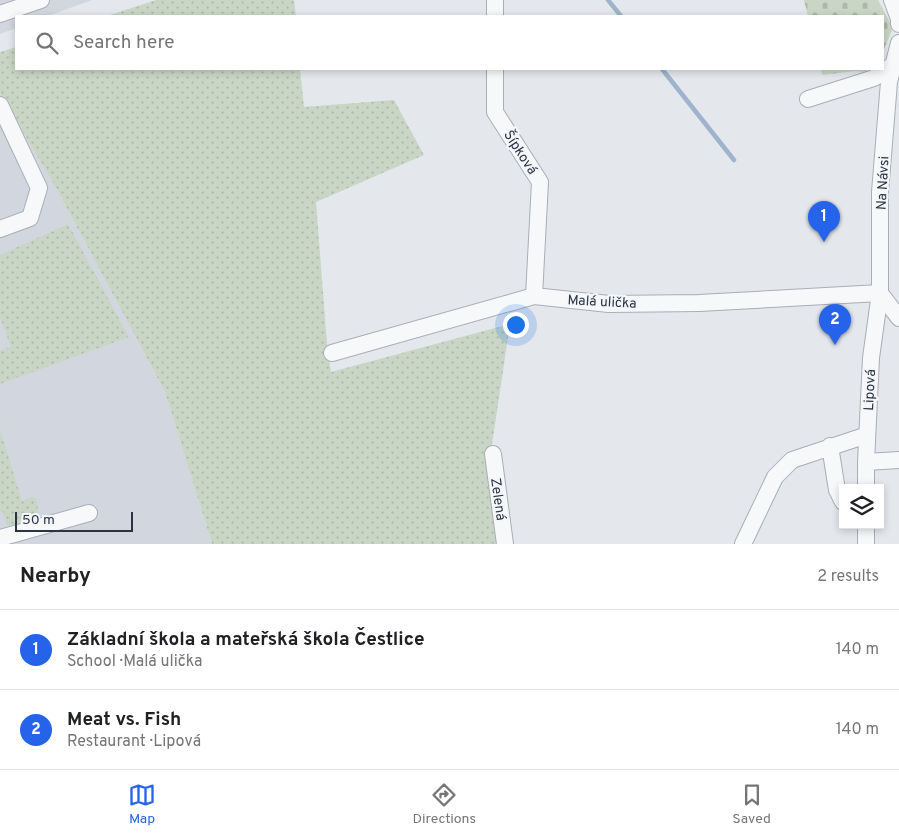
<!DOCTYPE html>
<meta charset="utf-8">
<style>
body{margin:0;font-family:Overpass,sans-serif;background:#f2f2f2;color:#202124}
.controls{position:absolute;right:15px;bottom:15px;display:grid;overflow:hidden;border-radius:0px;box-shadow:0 2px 8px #0003}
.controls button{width:45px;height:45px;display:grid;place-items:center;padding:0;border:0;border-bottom:1px solid #e0e0e0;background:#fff;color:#202124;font:25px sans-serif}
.scale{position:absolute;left:15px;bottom:12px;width:118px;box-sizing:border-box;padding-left:5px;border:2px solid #2b3445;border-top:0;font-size:14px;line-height:18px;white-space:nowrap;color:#2b3445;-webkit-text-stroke:4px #f4f6f9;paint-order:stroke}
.you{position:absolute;left:515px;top:324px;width:18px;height:18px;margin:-12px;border:4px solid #fff;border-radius:50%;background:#1a73e8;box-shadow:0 0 0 8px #1a73e833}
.badge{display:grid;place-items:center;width:32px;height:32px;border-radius:50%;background:#2563eb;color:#fff;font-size:16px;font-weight:700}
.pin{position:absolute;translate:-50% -41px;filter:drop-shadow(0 1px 2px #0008)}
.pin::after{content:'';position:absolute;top:26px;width:18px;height:15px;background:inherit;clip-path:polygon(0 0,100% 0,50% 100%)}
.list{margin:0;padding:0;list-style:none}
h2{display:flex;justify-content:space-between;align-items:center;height:65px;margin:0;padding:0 20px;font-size:21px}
h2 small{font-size:16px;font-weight:400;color:#757577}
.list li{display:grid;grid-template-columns:32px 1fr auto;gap:15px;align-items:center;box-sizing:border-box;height:80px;padding:0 20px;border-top:1px solid #e0e0e0}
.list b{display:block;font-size:19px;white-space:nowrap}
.list p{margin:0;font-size:16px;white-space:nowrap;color:#757577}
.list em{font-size:16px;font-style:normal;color:#757577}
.icon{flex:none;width:28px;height:28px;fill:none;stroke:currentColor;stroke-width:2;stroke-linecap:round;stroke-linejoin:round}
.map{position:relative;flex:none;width:899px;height:544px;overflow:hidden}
.search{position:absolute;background:#fff;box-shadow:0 2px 8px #0003;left:15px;right:15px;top:15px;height:55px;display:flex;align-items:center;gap:12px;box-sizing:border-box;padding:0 18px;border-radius:0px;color:#757577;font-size:19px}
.sheet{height:225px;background:#fff}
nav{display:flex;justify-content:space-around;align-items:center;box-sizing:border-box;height:70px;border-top:1px solid #e0e0e0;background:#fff;font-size:14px;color:#757577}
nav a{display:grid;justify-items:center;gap:2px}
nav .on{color:#2563eb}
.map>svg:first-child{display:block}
.built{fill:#d2d6de}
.grass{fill:url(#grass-dots)}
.cemetery{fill:url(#cemetery-stones)}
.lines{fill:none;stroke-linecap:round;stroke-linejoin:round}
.stream{stroke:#9fb4cc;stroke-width:4.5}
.minor-casing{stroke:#a9aeb7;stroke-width:18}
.minor{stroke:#f7f8fa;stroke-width:16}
.labels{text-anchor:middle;stroke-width:4.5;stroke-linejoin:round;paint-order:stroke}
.street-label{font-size:14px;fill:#2b3445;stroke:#f4f6f9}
</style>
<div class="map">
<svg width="899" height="544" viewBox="0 0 899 544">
<defs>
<pattern id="grass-dots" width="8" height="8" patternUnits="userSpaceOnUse" patternTransform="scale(1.25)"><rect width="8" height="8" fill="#c9d6c5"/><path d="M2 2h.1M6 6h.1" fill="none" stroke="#adb8ab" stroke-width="1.8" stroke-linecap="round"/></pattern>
<pattern id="cemetery-stones" width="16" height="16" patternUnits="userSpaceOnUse" patternTransform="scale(1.25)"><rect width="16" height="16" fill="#c9d6c5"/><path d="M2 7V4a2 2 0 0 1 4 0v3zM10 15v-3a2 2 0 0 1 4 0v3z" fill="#adb8ab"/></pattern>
</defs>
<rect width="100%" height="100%" fill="#e4e7ec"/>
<!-- built -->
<path class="built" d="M0 0H92L48 16H16V28L0 34Z
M0 93 56 188 165 392 212 544H0Z"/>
<!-- grass -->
<path class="grass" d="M156 0H294L296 16H107Z
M16 47V69H300L304 107 394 100 424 155 316 202 327 344 331 372 510 324 491 451 505 544H212L165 392 56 188 0 93V52Z
M68 224 129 337 0 384V351L11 347 0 317V255Z
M0 429 22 501 32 497 36 499 38 507 36 517 19 526 7 525 3 512H0Z"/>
<!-- cemetery -->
<path class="cemetery" d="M804 0H878L893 28 883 51V16H808Z
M821 69H869L865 72 855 71 822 75Z"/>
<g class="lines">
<!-- stream -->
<path class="stream" d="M608 0 621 16
M662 69 734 160"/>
<!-- minor casing -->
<g class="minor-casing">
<path id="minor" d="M892 0 899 19V24
M0 14 41 0
M495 16V0
M495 69V112L540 182 534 296
M808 99 874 78 894 64
M0 105 39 188 30 218 0 229
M880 293 899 318
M332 353 534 296 609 304 699 303 880 293
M830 446 837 490 843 502
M493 454 505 544
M866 462 899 460
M866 488V462L871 358 880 293V192L889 82 899 43
M0 538 89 513
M743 544 775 477 792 460 867 435
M866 544V525"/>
</g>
<!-- minor -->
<use href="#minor" class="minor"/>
</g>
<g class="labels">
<!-- street labels -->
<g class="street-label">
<text transform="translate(521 152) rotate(57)" y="5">Šípková</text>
<text transform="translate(882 183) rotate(-87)" y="5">Na Návsi</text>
<text transform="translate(602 301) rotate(3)" y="5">Malá ulička</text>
<text transform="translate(869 390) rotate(-87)" y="5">Lipová</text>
<text transform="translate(499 499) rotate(82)" y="5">Zelená</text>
</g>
</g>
</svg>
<div class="controls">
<button><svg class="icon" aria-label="layers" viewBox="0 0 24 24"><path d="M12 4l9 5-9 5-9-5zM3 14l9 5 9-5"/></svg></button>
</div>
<div class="scale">50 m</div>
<div class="you"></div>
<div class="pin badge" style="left:824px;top:242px">1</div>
<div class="pin badge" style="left:835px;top:345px">2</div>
<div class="search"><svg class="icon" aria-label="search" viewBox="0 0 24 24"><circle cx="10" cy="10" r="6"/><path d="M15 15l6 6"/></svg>Search here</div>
</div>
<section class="sheet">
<h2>Nearby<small>2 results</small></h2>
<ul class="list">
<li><span class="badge">1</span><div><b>Základní škola a mateřská škola Čestlice</b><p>School · Malá ulička</p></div><em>140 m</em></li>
<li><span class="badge">2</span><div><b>Meat vs. Fish</b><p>Restaurant · Lipová</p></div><em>140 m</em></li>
</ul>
</section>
<nav>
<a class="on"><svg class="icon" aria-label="map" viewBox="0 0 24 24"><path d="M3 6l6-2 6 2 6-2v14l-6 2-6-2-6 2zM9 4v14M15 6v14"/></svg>Map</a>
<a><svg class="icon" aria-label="directions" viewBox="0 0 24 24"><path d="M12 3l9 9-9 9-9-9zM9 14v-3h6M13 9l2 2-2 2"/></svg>Directions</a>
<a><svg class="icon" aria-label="saved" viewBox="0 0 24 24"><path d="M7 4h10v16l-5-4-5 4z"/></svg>Saved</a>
</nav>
